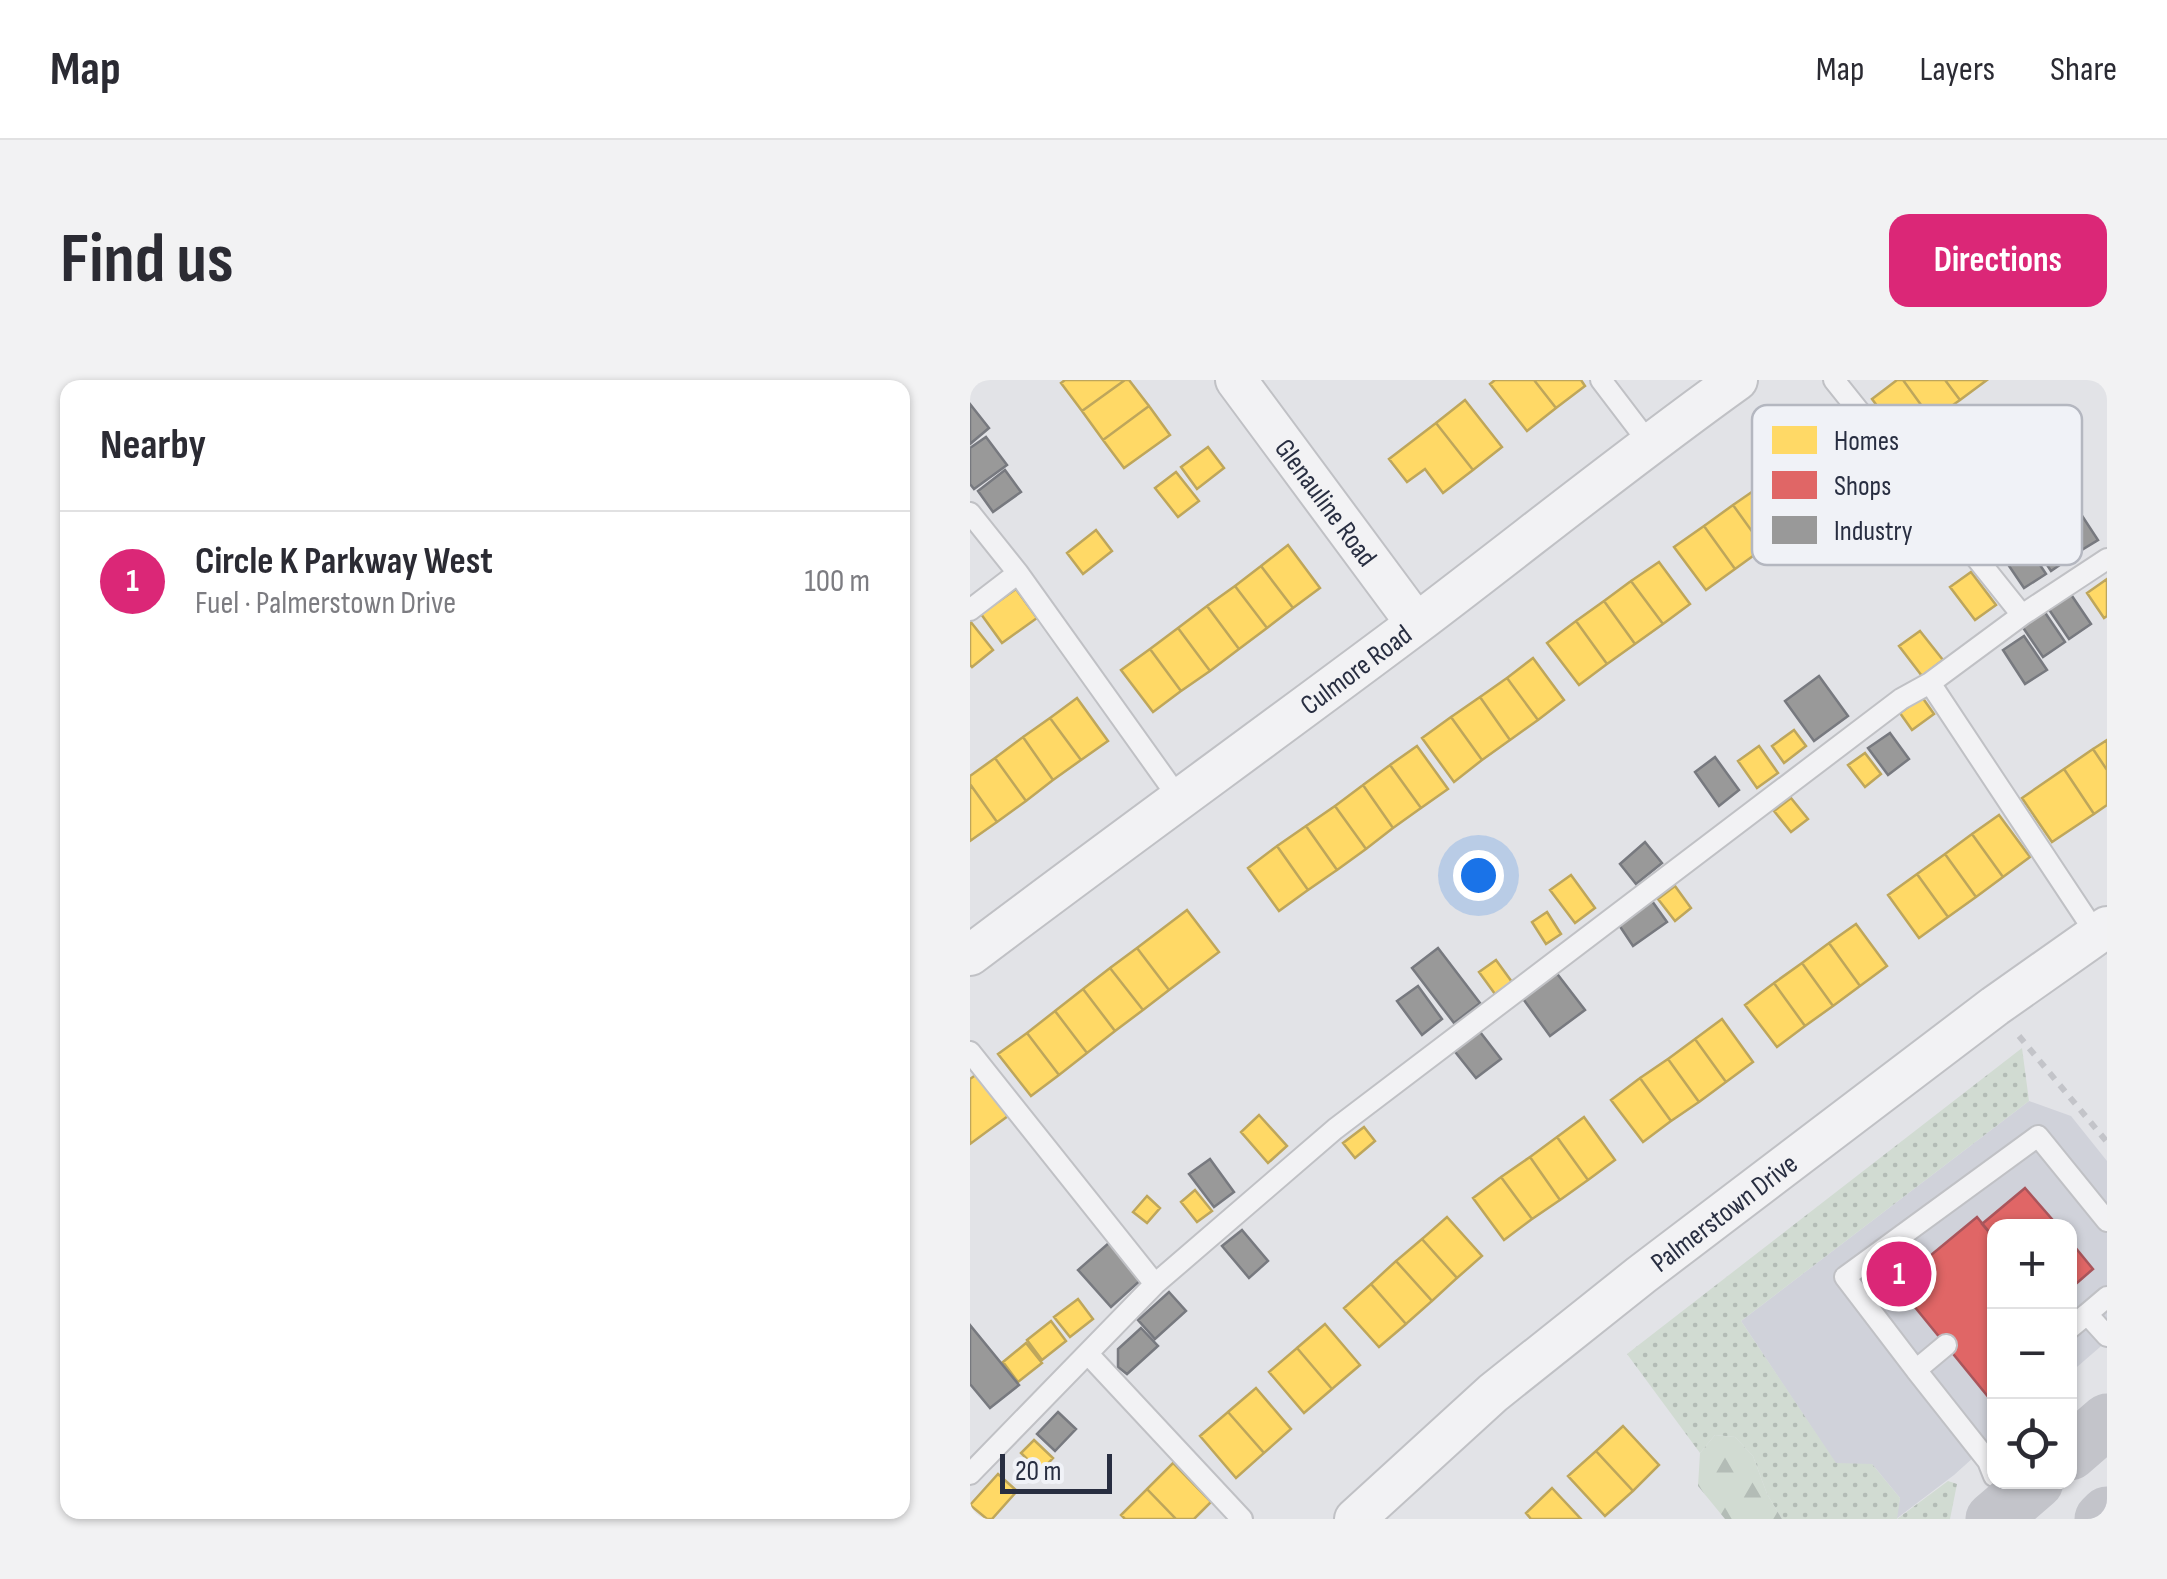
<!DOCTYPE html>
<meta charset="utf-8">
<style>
body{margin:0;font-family:"Sofia Sans Condensed",sans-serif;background:#f2f2f3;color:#2b2b33}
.controls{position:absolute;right:30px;bottom:30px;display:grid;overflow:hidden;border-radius:20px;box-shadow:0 2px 8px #0004}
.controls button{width:90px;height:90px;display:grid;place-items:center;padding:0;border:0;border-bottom:2px solid #e1e1e2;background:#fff;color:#2b2b33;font:50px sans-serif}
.scale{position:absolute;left:30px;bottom:25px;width:112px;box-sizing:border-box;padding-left:10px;border:5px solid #282e41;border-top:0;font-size:28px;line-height:35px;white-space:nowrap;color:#282e41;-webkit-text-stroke:8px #f0f2f7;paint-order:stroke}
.you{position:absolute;left:508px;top:495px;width:35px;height:35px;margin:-25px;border:8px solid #fff;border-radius:50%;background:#1a73e8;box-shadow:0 0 0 15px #1a73e833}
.badge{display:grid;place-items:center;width:65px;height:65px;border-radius:50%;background:#db2777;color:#fff;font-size:32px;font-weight:700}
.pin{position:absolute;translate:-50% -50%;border:5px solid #fff;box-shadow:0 2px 10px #0006}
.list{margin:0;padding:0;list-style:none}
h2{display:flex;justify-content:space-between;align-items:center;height:130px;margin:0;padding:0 40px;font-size:42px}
h2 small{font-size:32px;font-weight:400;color:#7c7c81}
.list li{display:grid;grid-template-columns:65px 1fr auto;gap:30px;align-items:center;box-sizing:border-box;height:140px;padding:0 40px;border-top:2px solid #e1e1e2}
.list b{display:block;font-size:38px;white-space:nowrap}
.list p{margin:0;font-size:32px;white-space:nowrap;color:#7c7c81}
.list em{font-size:32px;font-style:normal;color:#7c7c81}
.icon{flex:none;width:55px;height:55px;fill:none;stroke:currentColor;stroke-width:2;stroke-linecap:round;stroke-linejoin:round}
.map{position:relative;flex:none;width:1137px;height:1139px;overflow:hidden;border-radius:20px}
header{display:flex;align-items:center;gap:60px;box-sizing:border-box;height:140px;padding:0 50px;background:#fff;border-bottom:2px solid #e1e1e2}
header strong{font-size:48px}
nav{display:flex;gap:55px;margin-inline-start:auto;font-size:35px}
.intro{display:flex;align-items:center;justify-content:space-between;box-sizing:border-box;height:240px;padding:0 60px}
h1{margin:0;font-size:70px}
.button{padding:25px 45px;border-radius:20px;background:#db2777;color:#fff;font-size:35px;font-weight:700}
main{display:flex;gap:60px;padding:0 60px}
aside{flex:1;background:#fff;border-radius:20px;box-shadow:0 2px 8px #0004}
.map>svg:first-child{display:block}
.built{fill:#d0d2da}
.grass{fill:url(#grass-dots)}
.forest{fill:url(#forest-firs)}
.homes{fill:#ffd966;stroke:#bea65b;stroke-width:2.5}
.shops{fill:#e06666;stroke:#a9555b;stroke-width:2.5}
.industry{fill:#999;stroke:#77797f;stroke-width:2.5}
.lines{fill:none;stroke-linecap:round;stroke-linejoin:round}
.lane-casing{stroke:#c0c1c5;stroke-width:24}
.street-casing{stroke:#c0c1c5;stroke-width:44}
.path{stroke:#c3c4c9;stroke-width:6;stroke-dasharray:8 8;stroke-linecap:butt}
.lane{stroke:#f2f2f4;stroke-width:20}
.street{stroke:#f2f2f4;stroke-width:40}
.secondary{stroke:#c3c4ca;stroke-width:55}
.labels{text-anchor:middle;stroke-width:10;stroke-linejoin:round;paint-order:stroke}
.street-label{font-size:28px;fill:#282e41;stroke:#f0f2f7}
.key{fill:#f0f2f7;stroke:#b4b7c0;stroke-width:2.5}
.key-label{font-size:28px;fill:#282e41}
</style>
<header>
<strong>Map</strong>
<nav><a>Map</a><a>Layers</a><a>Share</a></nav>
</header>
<div class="intro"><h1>Find us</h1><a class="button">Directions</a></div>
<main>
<aside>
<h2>Nearby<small></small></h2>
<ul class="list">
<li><span class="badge">1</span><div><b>Circle K Parkway West</b><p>Fuel · Palmerstown Drive</p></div><em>100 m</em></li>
</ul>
</aside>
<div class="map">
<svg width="1137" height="1139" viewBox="0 0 1137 1139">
<defs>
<pattern id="grass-dots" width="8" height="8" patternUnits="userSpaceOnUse" patternTransform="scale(2.5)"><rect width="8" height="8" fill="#d1dbd2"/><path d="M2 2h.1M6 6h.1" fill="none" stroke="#b3bcb6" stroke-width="1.8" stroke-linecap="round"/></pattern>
<pattern id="forest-firs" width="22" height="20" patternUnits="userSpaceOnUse" patternTransform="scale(2.5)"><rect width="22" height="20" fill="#d1dbd2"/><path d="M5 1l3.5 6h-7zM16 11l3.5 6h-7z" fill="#b3bcb6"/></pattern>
</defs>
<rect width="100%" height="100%" fill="#e2e3e7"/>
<!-- built -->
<path class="built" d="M1059 721 1101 736 1137 781V961L1100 993V846H1024V1059L984 1095 926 1139 930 1118 902 1084H866L771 941Z"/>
<!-- grass -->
<path class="grass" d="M1052 668 1059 721 771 941 866 1083 902 1084 930 1118 927 1139 978 1101 987 1104 980 1139H812L797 1114 783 1076 765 1057 745 1055 730 1073 657 974Z"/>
<!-- forest -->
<path class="forest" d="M745 1055 765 1057 783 1076 797 1114 812 1139H755L728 1106 730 1073Z"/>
<!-- homes -->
<path class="homes" d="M95 0H155L112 31 91 3Z
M155 0H159L179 26 133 60 112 31Z
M525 0H564L586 28 557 51 520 4Z
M564 0H611L615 6 586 28Z
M927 0H933L962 40 933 61 902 19Z
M933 0H975L990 20 962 40Z
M975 0H1017L990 20Z
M495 20 532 67 503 90 466 43Z
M179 26 200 55 154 88 133 60Z
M466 43 503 90 473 113 455 89 437 102 419 79Z
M238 67 254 88 227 109 211 87Z
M206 92 229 121 208 137 185 108Z
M792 105 823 147 794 168 763 125Z
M763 125 794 168 765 189 734 146Z
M734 146 765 189 736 210 704 167Z
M126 150 142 171 113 194 97 173Z
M318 165 350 208 323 228 291 186Z
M689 182 720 224 693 244 661 201Z
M291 186 323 228 297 248 265 206Z
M1001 192 1026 225 1005 240 980 207Z
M1137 199V236L1134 238 1117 213Z
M661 201 693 244 665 264 634 221Z
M265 206 297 248 269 269 237 226Z
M46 209 67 238 32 263 11 234Z
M634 221 665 264 637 284 606 241Z
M237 226 269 269 240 291 208 248Z
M0 241 23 270 2 287 0 285Z
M606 241 637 284 609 305 577 263Z
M208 248 240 291 211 311 180 269Z
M950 251 973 280 952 296 929 266Z
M180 269 211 311 183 332 151 290Z
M563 278 594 320 568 340 537 298Z
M537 298 568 340 540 360 510 317Z
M510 317 540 360 512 380 481 337Z
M952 317 964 334 942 350 930 333Z
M107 318 138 361 111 380 80 338Z
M481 337 512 380 484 402 452 358Z
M80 338 111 380 83 400 53 357Z
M824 350 836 366 814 383 802 366Z
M53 357 83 400 56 421 25 378Z
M1137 360V390L1123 369Z
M447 366 478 409 451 428 420 385Z
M789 366 808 393 787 408 768 381Z
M1123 369 1137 390V425L1124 434 1094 389Z
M895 373 911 394 895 407 878 385Z
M25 378 56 421 27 442 0 404V396Z
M420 385 451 428 423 448 393 405Z
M1094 389 1124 434 1082 462 1052 418Z
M0 404 27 442 0 461Z
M393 405 423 448 396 469 365 426Z
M821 418 838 439 821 452 804 431Z
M365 426 396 469 367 490 336 446Z
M1029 435 1060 477 1033 497 1002 454Z
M336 446 367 490 338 510 307 466Z
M1002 454 1033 497 1006 517 975 474Z
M307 466 338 510 309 531 278 488Z
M975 474 1006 517 978 537 947 494Z
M947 494 978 537 949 558 918 515Z
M601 495 625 528 605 543 580 510Z
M705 506 721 528 705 541 688 519Z
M217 530 249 572 199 610 167 568Z
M577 532 591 554 576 564 562 542Z
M886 544 917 586 890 606 859 563Z
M859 563 890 606 863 626 832 583Z
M167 568 199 610 173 630 140 588Z
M526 580 542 602 525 614 509 592Z
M832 583 863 626 835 646 804 603Z
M140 588 173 630 145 651 113 609Z
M804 603 835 646 807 667 775 625Z
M113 609 145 651 117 673 85 631Z
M85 631 117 673 89 695 57 653Z
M752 639 783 682 756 702 725 659Z
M57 653 89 695 61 716 28 674Z
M725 659 756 702 729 722 698 679Z
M698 679 729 722 701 741 670 698Z
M7 694 38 736 0 764V699Z
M670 698 701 741 673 762 641 720Z
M289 735 317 766 298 783 271 752Z
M614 737 645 780 618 800 587 757Z
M394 747 405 761 385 778 373 763Z
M587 757 618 800 590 820 560 777Z
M560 777 590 820 562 839 531 797Z
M531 797 562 839 534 860 503 818Z
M225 810 242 831 227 842 211 822Z
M177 816 190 828 177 843 163 832Z
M477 837 512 876 487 898 452 859Z
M452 859 487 898 462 921 426 881Z
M426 881 462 921 436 944 401 904Z
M401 904 436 944 409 967 374 928Z
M108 919 123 939 100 957 84 937Z
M81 941 96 961 72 980 57 960Z
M355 944 390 985 362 1009 327 968Z
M56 963 72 983 48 1002 33 982Z
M327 968 362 1009 334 1033 299 992Z
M286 1008 321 1049 294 1073 258 1032Z
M258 1032 294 1073 266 1098 230 1056Z
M653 1046 689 1085 663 1111 626 1071Z
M64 1060 83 1078 70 1092 51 1073Z
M626 1071 663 1111 635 1136 598 1096Z
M203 1083 241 1122 224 1139H206L177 1109Z
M28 1094 47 1111 22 1139H17L0 1125Z
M582 1108 611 1139H561L556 1133Z
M177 1109 206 1139H155L151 1135Z"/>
<!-- shops -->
<path class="shops" d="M1055 808 1088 846H1024V858L1012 844Z
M1007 837 1024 858V1024L926 904Z
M1100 861 1123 889 1100 909Z"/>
<!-- industry -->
<path class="industry" d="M0 24 19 48 0 64Z
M16 57 37 85 4 109 0 104V68Z
M35 90 51 112 23 132 8 111Z
M1107 128 1128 160 1105 174 1085 143Z
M1082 145 1103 176 1081 191 1060 159Z
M1055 162 1076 194 1054 208 1033 177Z
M1100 213 1121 244 1099 259 1078 228Z
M1074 231 1095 262 1073 277 1052 246Z
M1054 256 1077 290 1055 304 1033 270Z
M849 296 878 336 844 361 815 321Z
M920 353 939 379 918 395 898 368Z
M745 377 769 410 749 426 725 392Z
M675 462 692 483 666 504 650 484Z
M682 521 697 542 663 566 649 545Z
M468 568 510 623 484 643 442 588Z
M585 591 615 630 580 656 551 616Z
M448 606 472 639 452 655 427 621Z
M507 648 531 679 506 698 482 668Z
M240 779 264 812 244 827 219 794Z
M272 850 298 881 279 898 252 866Z
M140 862 173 898 141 927 108 890Z
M199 912 216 931 185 959 168 940Z
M0 945 49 1005 20 1028 0 1004Z
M171 948 188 966 157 994 148 987V969Z
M88 1032 106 1049 85 1071 67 1054Z"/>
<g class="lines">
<!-- lane casing -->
<g class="lane-casing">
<path id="lane" d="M631 0 679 63
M864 0 1052 235
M0 133 48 193 208 417
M0 230 48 193
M960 303 1127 555
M0 672 185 904
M1117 934 1137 917
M1100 948 1117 934 1137 956
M976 965 946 990 1018 1081 1024 1096
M118 974 272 1139
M946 990 875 897 1068 756 1137 841
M0 1094 185 904 365 749 931 319 960 303 1052 235 1137 179"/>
</g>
<!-- street casing -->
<g class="street-casing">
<g id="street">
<path id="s1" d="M266 0 446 243"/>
<path id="s2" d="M0 575C148 463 298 355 446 244 553 163 658 78 767 0"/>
<path id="s3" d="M385 1139 523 1013 671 895 1025 626 1137 547"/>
</g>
</g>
<!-- path -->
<path class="path" d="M1049 656 1137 762"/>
<!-- lane -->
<use href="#lane" class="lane"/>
<!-- street -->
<use href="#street" class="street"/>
<!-- secondary -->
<path class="secondary" d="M1100 1073 1137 1041
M1023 1139 1066 1102
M1132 1139 1137 1134"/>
</g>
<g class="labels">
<!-- street labels -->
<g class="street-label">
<text dy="10" stroke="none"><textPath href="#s1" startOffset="152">Glenauline Road</textPath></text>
<text dy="10" stroke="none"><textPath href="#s2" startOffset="480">Culmore Road</textPath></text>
<text dy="10" stroke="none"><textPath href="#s3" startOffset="480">Palmerstown Drive</textPath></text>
</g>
</g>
<!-- legend -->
<rect x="782" y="25" width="330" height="160" rx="15" class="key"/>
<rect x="802" y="46" width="45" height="28" fill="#ffd966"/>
<rect x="802" y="91" width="45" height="28" fill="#e06666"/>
<rect x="802" y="136" width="45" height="28" fill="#999"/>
<g class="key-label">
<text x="864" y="70">Homes</text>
<text x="864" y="115">Shops</text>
<text x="864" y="160">Industry</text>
</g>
</svg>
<div class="controls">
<button>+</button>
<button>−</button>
<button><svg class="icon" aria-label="locate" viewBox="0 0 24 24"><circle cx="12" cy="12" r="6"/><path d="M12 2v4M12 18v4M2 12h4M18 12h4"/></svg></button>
</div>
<div class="scale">20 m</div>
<div class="you"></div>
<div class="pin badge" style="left:929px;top:894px">1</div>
</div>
</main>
